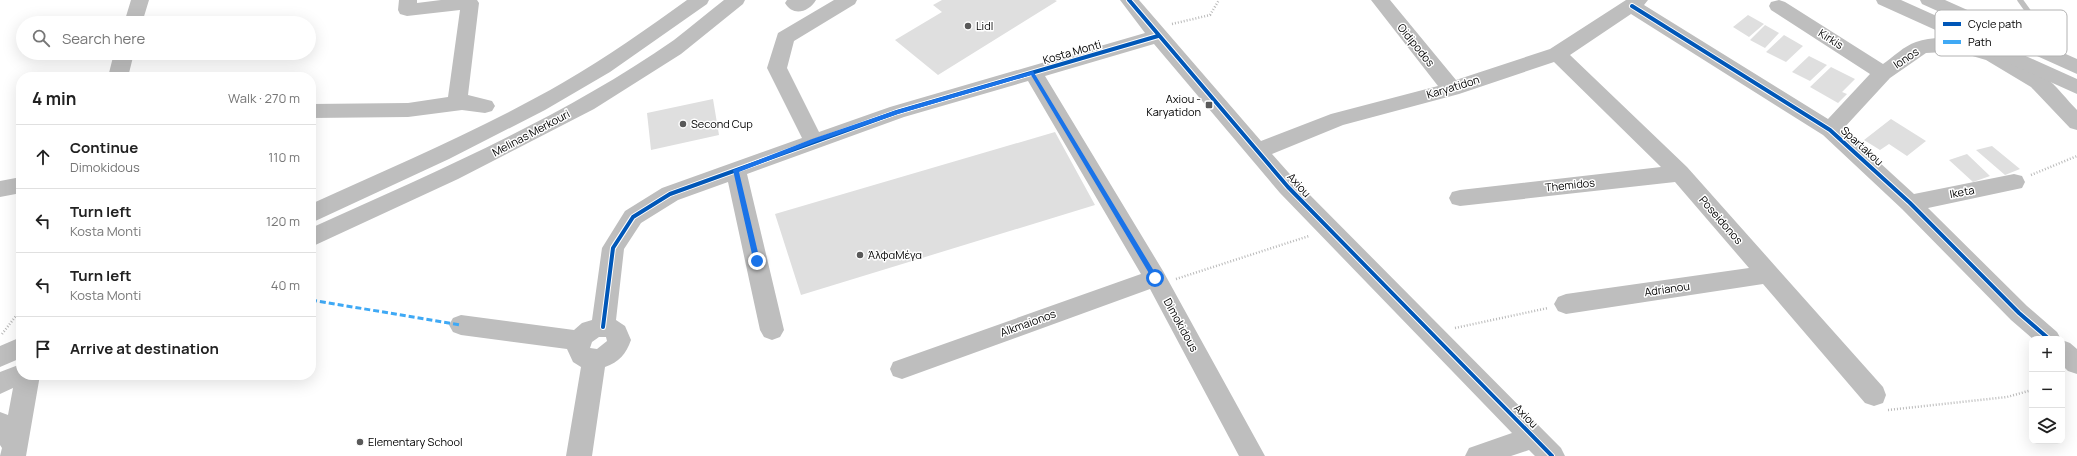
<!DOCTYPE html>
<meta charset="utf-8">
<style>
body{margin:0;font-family:Manrope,sans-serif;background:#f2f2f2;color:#222}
.controls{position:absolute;right:12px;bottom:12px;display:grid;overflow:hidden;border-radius:8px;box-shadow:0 4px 16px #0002}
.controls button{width:36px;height:36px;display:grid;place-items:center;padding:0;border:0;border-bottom:1px solid #e0e0e0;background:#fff;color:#222;font:20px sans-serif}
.stop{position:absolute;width:12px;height:12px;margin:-9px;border:3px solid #1a73e8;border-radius:50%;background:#fff}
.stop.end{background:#1a73e8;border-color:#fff;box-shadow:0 1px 4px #0008}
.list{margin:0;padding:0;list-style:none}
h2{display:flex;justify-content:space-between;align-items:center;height:52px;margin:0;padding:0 16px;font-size:17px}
h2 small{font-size:13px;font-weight:400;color:#767676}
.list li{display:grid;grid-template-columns:26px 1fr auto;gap:12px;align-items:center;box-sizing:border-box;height:64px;padding:0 16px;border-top:1px solid #e0e0e0}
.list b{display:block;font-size:15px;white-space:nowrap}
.list p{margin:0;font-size:13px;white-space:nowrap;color:#767676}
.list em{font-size:13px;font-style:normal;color:#767676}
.icon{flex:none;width:22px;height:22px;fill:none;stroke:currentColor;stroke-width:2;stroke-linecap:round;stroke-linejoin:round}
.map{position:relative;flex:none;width:2077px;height:456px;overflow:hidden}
.search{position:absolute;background:#fff;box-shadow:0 4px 16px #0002;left:16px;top:16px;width:300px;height:44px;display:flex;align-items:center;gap:10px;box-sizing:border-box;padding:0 14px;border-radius:22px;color:#767676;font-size:15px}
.panel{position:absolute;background:#fff;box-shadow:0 4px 16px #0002;left:16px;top:72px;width:300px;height:308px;border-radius:16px}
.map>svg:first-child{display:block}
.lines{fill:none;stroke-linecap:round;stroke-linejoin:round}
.stream{stroke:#bfbfbf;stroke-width:5.5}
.building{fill:#dfdfdf}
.path{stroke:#b9b9b9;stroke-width:2.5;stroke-dasharray:1 2;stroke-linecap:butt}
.minor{fill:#bebebe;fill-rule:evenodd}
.major{fill:#bebebe;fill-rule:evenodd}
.quiet{stroke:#3fa9f5;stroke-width:3;stroke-dasharray:6 3;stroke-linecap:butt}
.cycleway-casing{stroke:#fff;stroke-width:6}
.cycleway{stroke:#0057b8;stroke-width:4}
.route{fill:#1a73e8}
.poi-dot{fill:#595959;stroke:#fff;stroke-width:1.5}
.labels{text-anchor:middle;stroke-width:3;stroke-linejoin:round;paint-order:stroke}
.poi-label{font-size:11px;fill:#000;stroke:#fff;text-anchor:start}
.street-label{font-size:11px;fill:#000;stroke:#fff}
.key{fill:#fff;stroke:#b2b2b2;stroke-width:1}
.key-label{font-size:11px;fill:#000}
</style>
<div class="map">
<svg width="2077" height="456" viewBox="0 0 2077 456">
<rect width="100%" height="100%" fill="#fff"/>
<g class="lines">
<!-- stream -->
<path class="stream" d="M2020 0 2045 35"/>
</g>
<!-- building -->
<path class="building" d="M942 0H1055L1057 1 938 75 895 40 942 12 933 5Z
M1748 15 1764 24 1749 37 1733 27Z
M1765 25 1779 33 1765 48 1750 40Z
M1784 35 1803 46 1786 62 1766 52Z
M1809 56 1827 65 1810 81 1792 72Z
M1831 67 1855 79 1842 92 1847 94 1838 103 1810 87Z
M713 99 719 135 651 150 647 113Z
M1891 119 1926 141 1907 156 1889 144 1880 150 1864 140Z
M1055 132 1095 205 801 295 775 214Z
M1992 146 2020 169 2005 175 1976 150Z
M1967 154 1990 176 1973 182 1949 160Z"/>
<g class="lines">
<!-- path -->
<path class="path" d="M1172 24 1210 15 1219 0
M2031 175 2077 156
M1176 279 1309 236
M1455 328 1548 308
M2 334 19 312
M1888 410 2007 397 2032 390"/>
<!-- minor -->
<path class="minor" d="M399 0H417V3L441 0H477L479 3 468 95 492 101 495 106 492 111 485 113 462 110 408 117 311 118V104L408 103 448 97 460 10 407 16 400 14 398 10Z
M787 0H816C809 12 793 17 785 3Z
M834 0H857L855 4 794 41 787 68 819 132 890 107 1145 33 1120 0H1139L1261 141 1331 114 1438 86 1371 0H1390L1456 80 1550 49 1626 0H1648L1644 5 1828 119 1870 74 1771 10 1769 6 1771 2 1779 0 1785 2 1883 64C1893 57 1904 46 1916 42 1954 28 2015 53 2045 77 2057 86 2067 100 2077 110V130L2070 128 2031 87 1986 60 1969 55 1944 52 1926 53 1890 78 1843 129 1914 194 2014 174 2022 176 2025 182 2022 188 1928 208 2027 306 2057 332 2061 339H2033L2011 320 1902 209 1823 135 1631 14 1570 55 1687 167 1883 387 1886 395 1883 403 1874 406 1865 403 1763 284 1566 314 1558 311 1554 304 1558 297 1566 294 1749 268 1675 182 1460 206 1452 204 1449 198 1452 192 1460 190 1661 167 1554 62 1459 94 1343 125 1272 154 1296 181 1561 448 1565 456H1535L1529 450 1511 456H1465L1469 448 1512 433 1280 193 1154 44 1045 76 1163 271 1265 456H1239L1150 289 902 379 893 376 890 369 893 362 1141 274 1028 81 904 117 747 174 784 330 780 337 772 340 764 337 760 330 728 182 678 200 641 223 624 249 616 320 625 326 631 340C626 354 619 362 605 367L592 456H566L581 367 573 362 567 349 461 335 453 332 449 325 453 318 461 315 574 330 582 323 592 320 602 248 625 211 662 188 802 138 767 68 778 33ZM599 337H606L607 341 597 349 590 348 592 342Z
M21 177V193L0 197V181Z
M2062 340 2070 343 2077 349V374L2068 371 2062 365Z"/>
<!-- major -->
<path class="major" d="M131 0H149L142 23H124Z
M687 0H709L707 4 610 72 545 110 449 159 311 223V204C396 165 483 129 564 82 607 57 647 29 687 0Z
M724 0H745L743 4 681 54 594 109 458 179 311 247V228C435 172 562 118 674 40 691 27 707 13 724 0Z
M1876 0H1901L2077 79V94L1878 4Z
M1920 0H1945L2077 59V74L1922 4Z
M114 53H134L128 77H108Z
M21 337V358L0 367V346Z
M21 364V375H40L26 456H0L2 448 0 445V412L8 415 13 388 0 394V372Z"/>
<!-- quiet -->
<path class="quiet" d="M311 300 461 325"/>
<!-- cycleway casing -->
<g class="cycleway-casing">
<path id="cycleway" d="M1129 0 1288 187 1552 456
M1632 6 1830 130 1910 203 2019 313 2049 339
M603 327 613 248 633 217 670 194 897 112 1158 36"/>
</g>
<!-- cycleway -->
<use href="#cycleway" class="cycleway"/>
</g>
<!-- route -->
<path class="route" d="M1033 71 1157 276V280H1153L1031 75 898 114 816 142 739 172 760 261 757 264 754 263 733 170 812 139 894 111Z"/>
<!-- markers -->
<g class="poi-dot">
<circle cx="968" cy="26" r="4"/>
<rect x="1205" y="101" width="8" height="8" rx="2"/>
<circle cx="683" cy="124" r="4"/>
<circle cx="860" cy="255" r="4"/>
<circle cx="360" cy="442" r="4"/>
</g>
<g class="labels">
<!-- poi labels -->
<g class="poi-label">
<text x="976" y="30">Lidl</text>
<text x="1201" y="103" text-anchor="end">Axiou -<tspan x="1201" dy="13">Karyatidon</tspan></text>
<text x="691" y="128">Second Cup</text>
<text x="868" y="259">ΆλφαΜέγα</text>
<text x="368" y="446">Elementary School</text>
</g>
<!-- street labels -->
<g class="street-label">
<text transform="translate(1831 39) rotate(32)" y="4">Kirkis</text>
<text transform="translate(1416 45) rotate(51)" y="4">Oidipodos</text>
<text transform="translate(1072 52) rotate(-16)" y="4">Kosta Monti</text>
<text transform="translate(1906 58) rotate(-34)" y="4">Ionos</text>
<text transform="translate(1453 87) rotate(-17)" y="4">Karyatidon</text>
<text transform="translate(531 133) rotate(-28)" y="4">Melinas Merkouri</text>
<text transform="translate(1862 146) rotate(42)" y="4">Spartakou</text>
<text transform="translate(1299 185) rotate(48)" y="4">Axiou</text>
<text transform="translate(1570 185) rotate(-6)" y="4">Themidos</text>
<text transform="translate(1962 192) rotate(-11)" y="4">Iketa</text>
<text transform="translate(1721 220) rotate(49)" y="4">Poseidonos</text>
<text transform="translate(1667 289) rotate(-8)" y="4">Adrianou</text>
<text transform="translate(1028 323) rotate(-20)" y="4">Alkmaionos</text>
<text transform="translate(1181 325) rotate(61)" y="4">Dimokidous</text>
<text transform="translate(1526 416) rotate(45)" y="4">Axiou</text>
</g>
</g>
<!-- legend -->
<rect x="1935" y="10" width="132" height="46" rx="6" class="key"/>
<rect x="1943" y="22" width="18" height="4" fill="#0057b8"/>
<rect x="1943" y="40" width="18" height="4" fill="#3fa9f5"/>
<g class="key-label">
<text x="1968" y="28">Cycle path</text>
<text x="1968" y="46">Path</text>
</g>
</svg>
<div class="controls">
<button>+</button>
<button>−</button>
<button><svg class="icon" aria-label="layers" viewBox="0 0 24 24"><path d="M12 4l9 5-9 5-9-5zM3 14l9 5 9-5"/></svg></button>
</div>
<div class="stop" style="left:1155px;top:278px"></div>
<div class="stop end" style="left:757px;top:261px"></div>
<div class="search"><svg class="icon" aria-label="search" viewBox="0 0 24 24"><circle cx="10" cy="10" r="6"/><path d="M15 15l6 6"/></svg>Search here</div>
<section class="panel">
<h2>4 min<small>Walk · 270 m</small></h2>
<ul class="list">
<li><svg class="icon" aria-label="ahead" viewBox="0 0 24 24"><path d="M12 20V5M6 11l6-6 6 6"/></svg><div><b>Continue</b><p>Dimokidous</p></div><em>110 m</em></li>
<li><svg class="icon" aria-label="left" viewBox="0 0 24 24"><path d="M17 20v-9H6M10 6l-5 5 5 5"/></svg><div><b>Turn left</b><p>Kosta Monti</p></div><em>120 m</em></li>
<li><svg class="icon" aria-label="left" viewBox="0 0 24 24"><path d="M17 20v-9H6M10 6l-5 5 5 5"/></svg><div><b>Turn left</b><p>Kosta Monti</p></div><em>40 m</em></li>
<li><svg class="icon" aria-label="arrive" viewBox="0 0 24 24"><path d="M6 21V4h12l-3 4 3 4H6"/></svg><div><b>Arrive at destination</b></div></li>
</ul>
</section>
</div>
